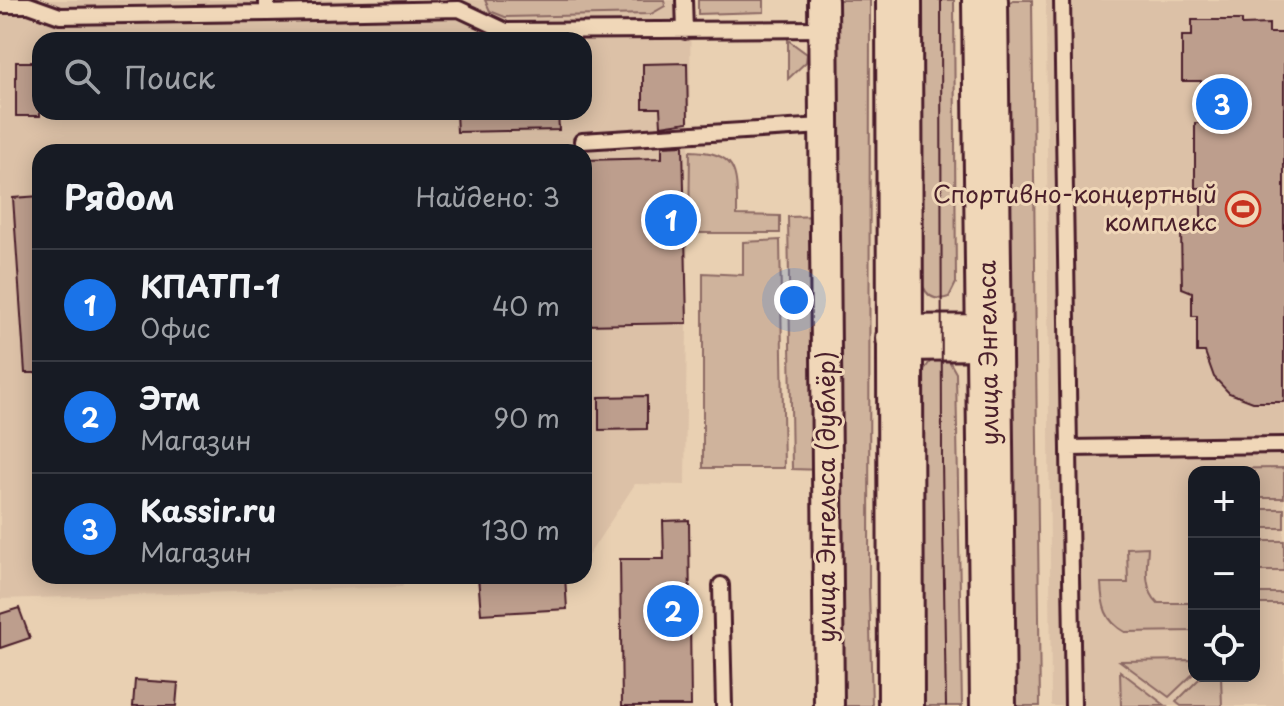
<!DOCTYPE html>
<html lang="ru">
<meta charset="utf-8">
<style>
body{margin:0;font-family:"Playpen Sans",sans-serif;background:#242831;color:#f1f3f6}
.controls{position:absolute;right:24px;bottom:24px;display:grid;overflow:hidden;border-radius:16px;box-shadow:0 4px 20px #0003}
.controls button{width:72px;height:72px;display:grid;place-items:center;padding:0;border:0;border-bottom:2px solid #363941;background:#171b24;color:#f1f3f6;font:40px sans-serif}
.you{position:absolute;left:794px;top:300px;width:28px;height:28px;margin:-20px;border:6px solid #fff;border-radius:50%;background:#1a73e8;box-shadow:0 0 0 12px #1a73e833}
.badge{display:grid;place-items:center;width:52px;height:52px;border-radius:50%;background:#1a73e8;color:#fff;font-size:26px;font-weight:700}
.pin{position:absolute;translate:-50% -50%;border:4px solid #fff;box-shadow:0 2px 8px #0006}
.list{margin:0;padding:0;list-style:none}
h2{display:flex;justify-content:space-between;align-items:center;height:104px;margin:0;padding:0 32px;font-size:34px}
h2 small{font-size:26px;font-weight:400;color:#9ea1a6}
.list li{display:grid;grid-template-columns:52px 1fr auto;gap:24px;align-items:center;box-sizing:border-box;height:112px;padding:0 32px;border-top:2px solid #363941}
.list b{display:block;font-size:30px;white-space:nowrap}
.list p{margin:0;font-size:26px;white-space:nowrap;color:#9ea1a6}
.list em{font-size:26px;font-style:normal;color:#9ea1a6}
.icon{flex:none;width:44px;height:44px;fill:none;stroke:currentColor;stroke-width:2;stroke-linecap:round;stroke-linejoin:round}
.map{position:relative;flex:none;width:1284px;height:706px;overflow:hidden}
.search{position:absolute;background:#171b24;box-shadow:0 4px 20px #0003;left:32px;top:32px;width:560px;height:88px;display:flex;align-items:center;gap:20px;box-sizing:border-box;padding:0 28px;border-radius:24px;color:#9ea1a6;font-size:30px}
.panel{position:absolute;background:#171b24;box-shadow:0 4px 20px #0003;left:32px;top:144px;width:560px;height:440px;border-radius:24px}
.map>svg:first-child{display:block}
.built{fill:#dcc1a7;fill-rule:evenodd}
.green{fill:#cfb39c;stroke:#8c6964;stroke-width:2}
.building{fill:#bd9e8d;stroke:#4a1f2b;stroke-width:2}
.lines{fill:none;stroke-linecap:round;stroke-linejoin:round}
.service-casing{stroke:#4a1f2b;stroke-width:20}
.minor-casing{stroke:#4a1f2b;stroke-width:34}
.primary-casing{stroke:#4a1f2b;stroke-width:50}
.service{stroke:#f0d7b8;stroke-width:14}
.minor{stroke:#f0d7b8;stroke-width:28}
.primary{stroke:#f0d7b8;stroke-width:44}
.tram{stroke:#4a1f2b;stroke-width:2}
.labels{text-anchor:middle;stroke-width:6;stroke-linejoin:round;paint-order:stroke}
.poi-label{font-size:24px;fill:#4a1f2b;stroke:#f0d7b8;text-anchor:end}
.street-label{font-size:24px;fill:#4a1f2b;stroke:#f0d7b8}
</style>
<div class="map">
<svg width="1284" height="706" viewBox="0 0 1284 706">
<rect width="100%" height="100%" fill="#e9d0b2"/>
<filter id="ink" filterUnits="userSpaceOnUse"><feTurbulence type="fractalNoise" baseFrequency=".0125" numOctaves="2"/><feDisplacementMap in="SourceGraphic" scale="16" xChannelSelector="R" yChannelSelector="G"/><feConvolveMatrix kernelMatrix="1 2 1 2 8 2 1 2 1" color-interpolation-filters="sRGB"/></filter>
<g filter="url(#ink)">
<!-- built -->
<path class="built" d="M0 0H691L685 485 635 484 584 562V152H40V576H408L402 587 0 599ZM40 40H584V112H40Z
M1046 0H1284V706H1051ZM1194 472H1254V676H1194Z"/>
<!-- green -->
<path class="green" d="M485 0H664L665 6 651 14 505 17 490 11Z
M698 0H764V12L698 14Z
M827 0H870L869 587 872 706H835Z
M922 0H954L956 283 949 297C937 301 928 298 923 286Z
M1013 0H1032L1040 706H1009L1005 6Z
M788 40 807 54 806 62 788 79Z
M690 151C740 152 737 173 737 215L780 216V233H689Z
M820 216 823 470 792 469 788 217Z
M780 240 784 468H703V273L743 275V242Z
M933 358 948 359 956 373 962 706H924L923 371Z
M1284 468V498H1254V472H1195V469Z
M1254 509H1284V528H1254Z
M1254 541H1284V571H1254Z
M1148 547C1147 567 1143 588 1158 603H1194V631L1125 632C1105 621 1102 606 1101 583H1128L1127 548Z
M1254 593H1284V604H1254Z
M1194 660V673L1169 697 1120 661Z
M1120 671 1166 706H1121Z
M1202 676H1221L1222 706H1181L1176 702Z"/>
<!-- building -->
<path class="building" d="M1192 20H1242V25L1269 24V33H1284V402H1253L1229 393 1214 377 1205 352H1197V316H1192V292L1182 288 1181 230 1201 231V188H1195V123H1202L1201 81H1182V36H1192Z
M16 62H40V116H16Z
M687 63 688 122 661 126 660 108H643V64Z
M456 112H558L559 130 457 132Z
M683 145 687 323 584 325V160L662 158V146Z
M40 196V373H25L13 198Z
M647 396V429L599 430V397Z
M689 520 691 706H622L620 559H664L663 521Z
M478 576H565L567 609 481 614Z
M19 608 30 638 0 648V614Z
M135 680 178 683 176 706H133Z"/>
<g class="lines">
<!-- service casing -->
<g class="service-casing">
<path id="service" d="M267 0V13L459 9 506 31 823 29
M684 0 685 31
M1062 0 1073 706
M0 5H29L60 16 267 13
M582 141 823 126
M1069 448 1284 445
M721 585 724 706"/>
</g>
<!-- minor casing -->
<g class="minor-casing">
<path id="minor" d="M823 0 829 706"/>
</g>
<!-- primary casing -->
<g class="primary-casing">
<path id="primary" d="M899 0 901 706
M985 0 993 706
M899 338 989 337"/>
</g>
<!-- service -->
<use href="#service" class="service"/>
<!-- minor -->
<use href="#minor" class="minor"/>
<!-- primary -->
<use href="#primary" class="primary"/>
<!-- tram -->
<path class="tram" d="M941 0 942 461 946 706"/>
</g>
</g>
<!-- icons -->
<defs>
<g id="stadium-ring" transform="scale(1.8)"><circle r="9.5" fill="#f0d7b8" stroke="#c8321e" stroke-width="1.5"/><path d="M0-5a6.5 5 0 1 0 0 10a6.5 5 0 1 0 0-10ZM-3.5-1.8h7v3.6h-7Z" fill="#c8321e"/></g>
</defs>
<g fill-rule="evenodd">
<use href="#stadium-ring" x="1243" y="209"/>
</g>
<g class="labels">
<!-- poi labels -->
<g class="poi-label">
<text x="1217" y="203">Спортивно-концертный<tspan x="1217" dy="28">комплекс</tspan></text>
</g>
<!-- street labels -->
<g class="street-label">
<text transform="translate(989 353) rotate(-91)" y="8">улица Энгельса</text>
<text transform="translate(827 497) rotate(-90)" y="8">улица Энгельса (дублёр)</text>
</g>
</g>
</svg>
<div class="controls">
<button>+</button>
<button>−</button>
<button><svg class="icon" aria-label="locate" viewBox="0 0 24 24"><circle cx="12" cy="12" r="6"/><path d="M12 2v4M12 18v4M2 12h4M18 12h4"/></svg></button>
</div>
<div class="you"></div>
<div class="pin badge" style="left:671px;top:220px">1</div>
<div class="pin badge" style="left:673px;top:611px">2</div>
<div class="pin badge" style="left:1222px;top:104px">3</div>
<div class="search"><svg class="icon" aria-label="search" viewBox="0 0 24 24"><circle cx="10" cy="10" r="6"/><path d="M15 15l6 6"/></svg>Поиск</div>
<section class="panel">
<h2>Рядом<small>Найдено: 3</small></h2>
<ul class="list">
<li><span class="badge">1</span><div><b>КПАТП-1</b><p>Офис</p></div><em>40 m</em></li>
<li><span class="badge">2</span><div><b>Этм</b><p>Магазин</p></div><em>90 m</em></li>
<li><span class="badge">3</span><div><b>Kassir.ru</b><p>Магазин</p></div><em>130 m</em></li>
</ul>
</section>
</div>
